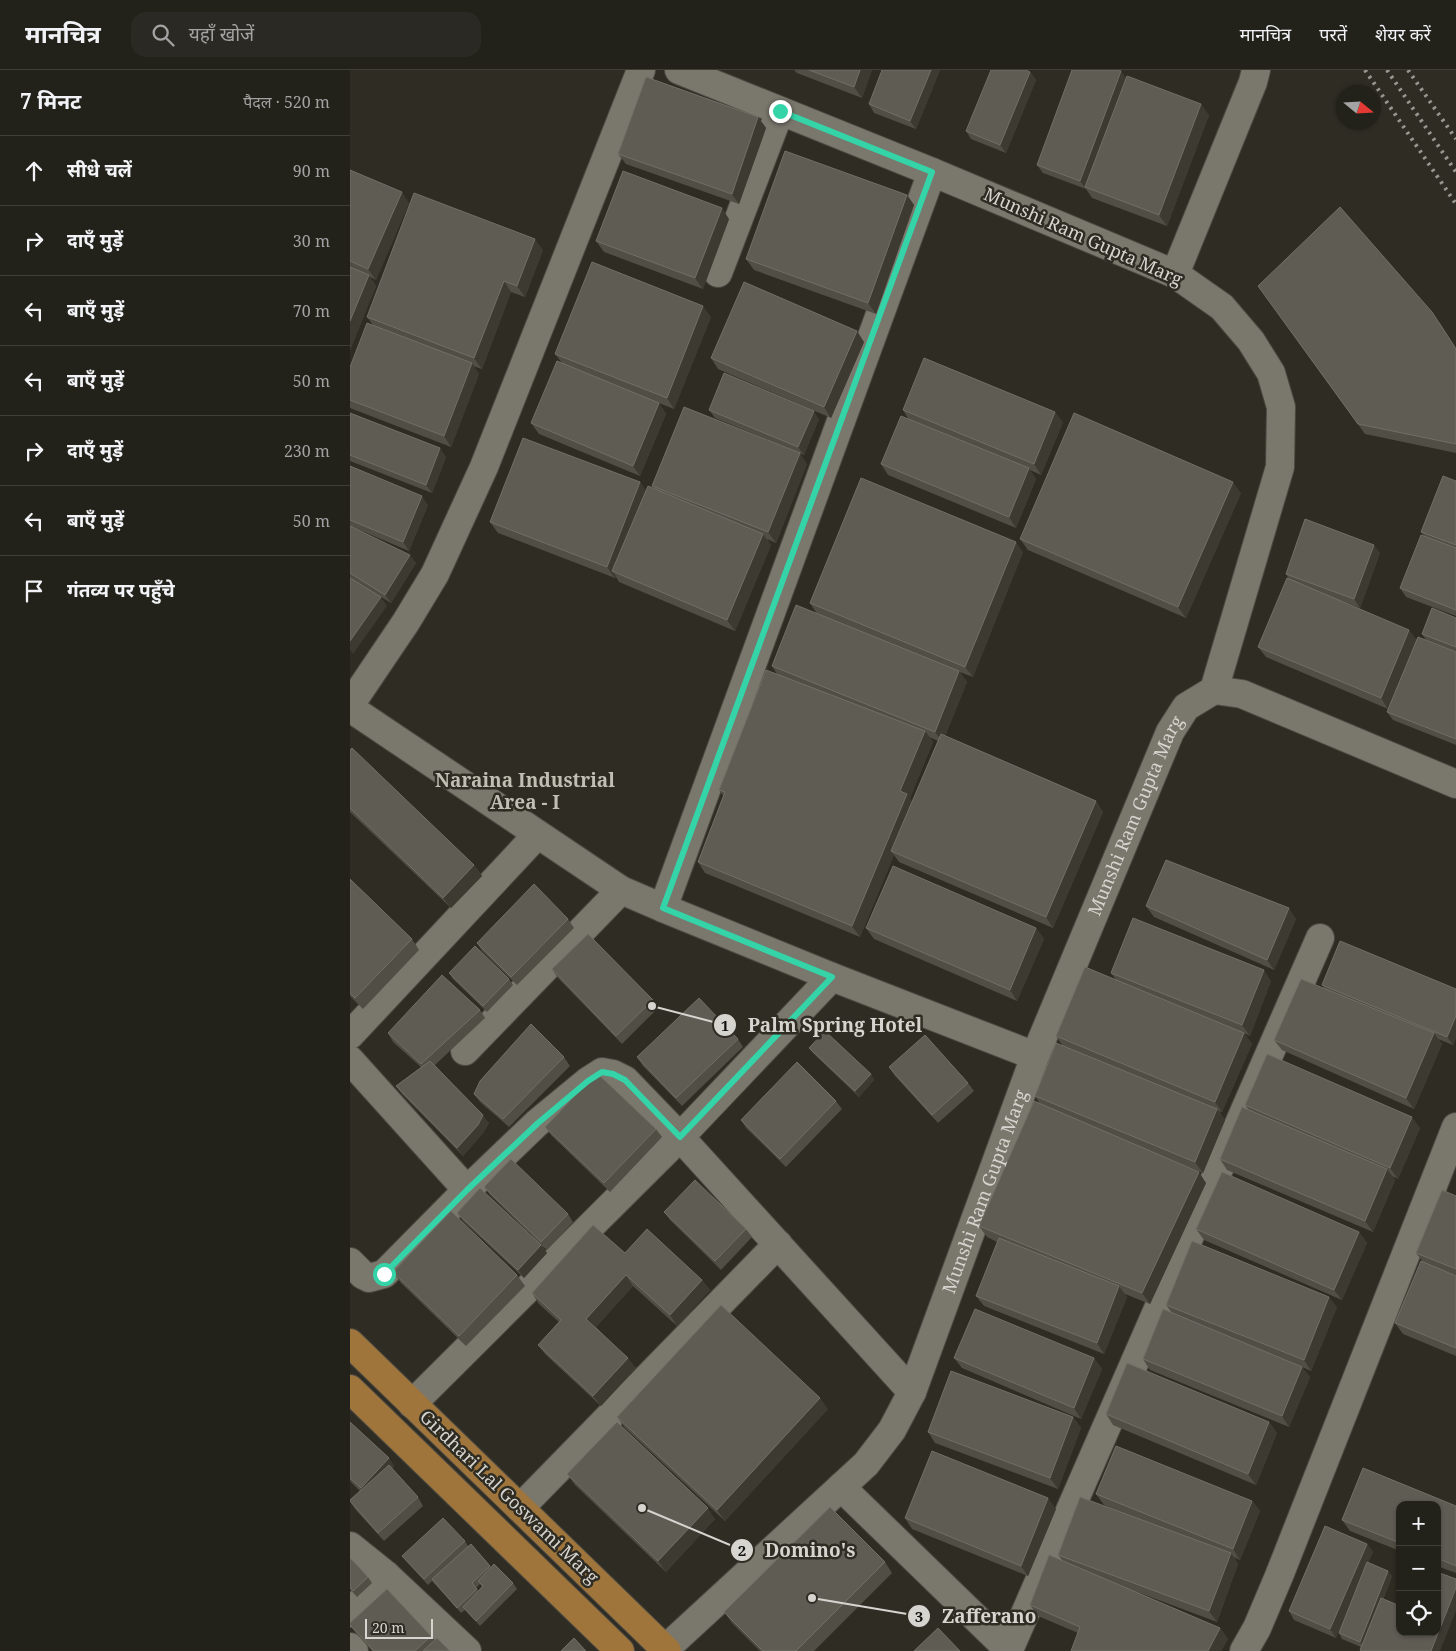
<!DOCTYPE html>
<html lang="hi">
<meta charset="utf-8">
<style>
body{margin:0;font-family:"Noto Serif","Noto Sans Devanagari",serif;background:#2a2923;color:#f1f3f6}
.controls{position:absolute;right:15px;bottom:15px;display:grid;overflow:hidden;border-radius:10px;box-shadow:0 1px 4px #0004}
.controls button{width:45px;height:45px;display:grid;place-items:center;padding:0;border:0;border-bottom:1px solid #3f3e39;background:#22211a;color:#f1f3f6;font:25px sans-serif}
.compass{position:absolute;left:986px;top:15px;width:45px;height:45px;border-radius:50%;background:#22211a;box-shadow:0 1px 4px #0004;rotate:108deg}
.scale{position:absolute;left:15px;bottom:12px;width:68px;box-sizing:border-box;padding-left:5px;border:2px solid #d6d4ce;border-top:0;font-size:14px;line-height:18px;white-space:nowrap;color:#d6d4ce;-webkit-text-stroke:4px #2e2c23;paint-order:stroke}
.stop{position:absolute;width:15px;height:15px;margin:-11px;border:4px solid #34d4a8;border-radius:50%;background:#fff}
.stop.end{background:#34d4a8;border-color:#fff;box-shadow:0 1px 5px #0008}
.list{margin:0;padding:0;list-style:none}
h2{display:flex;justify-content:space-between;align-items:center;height:65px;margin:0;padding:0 20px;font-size:21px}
h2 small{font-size:16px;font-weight:400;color:#a2a3a2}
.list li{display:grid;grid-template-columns:32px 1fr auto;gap:15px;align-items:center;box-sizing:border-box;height:70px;padding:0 20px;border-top:1px solid #3f3e39}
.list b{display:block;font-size:19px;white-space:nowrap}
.list em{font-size:16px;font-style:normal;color:#a2a3a2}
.icon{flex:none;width:28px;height:28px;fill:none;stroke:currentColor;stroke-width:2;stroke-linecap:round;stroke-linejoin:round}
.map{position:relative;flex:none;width:1106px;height:1581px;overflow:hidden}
header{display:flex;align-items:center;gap:30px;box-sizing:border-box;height:70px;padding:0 25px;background:#22211a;border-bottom:1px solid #3f3e39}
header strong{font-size:24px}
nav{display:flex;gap:28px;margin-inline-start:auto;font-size:18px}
.search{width:350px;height:45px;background:#2a2923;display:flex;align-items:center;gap:12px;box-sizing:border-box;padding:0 18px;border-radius:15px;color:#a2a3a2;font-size:19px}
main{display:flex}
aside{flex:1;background:#22211a}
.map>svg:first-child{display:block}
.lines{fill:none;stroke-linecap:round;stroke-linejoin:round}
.minor-casing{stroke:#4c4a42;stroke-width:30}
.major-casing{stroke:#4c4a42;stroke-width:30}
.minor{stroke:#7a776d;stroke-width:28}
.major{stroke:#a0753c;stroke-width:28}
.rail{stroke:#98968f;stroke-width:4;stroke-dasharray:2.5 5;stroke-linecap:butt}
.wall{fill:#514e45;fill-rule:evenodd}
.shaded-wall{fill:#3d3a31}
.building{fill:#5f5c54;stroke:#726f67}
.route{stroke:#34d4a8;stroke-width:6}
.labels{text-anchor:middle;stroke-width:5;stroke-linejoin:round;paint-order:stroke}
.street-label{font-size:18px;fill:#d6d4ce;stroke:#2e2c23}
.neighbourhood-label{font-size:19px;font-weight:bold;fill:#c1beb3;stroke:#2e2c23}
.leader{fill:none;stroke:#d6d4ce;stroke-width:2}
.callout-dot{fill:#d6d4ce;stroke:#2e2c23;stroke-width:2}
.mark-label{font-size:15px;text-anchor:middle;font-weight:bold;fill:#111}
.callout-label{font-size:19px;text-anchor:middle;font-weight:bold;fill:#d6d4ce;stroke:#2e2c23;stroke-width:5;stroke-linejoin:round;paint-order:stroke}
</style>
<header>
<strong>मानचित्र</strong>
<div class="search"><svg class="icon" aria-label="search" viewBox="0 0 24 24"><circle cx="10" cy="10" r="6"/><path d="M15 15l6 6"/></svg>यहाँ खोजें</div>
<nav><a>मानचित्र</a><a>परतें</a><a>शेयर करें</a></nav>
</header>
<main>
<aside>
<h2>7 मिनट<small>पैदल · 520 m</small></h2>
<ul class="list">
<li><svg class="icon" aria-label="ahead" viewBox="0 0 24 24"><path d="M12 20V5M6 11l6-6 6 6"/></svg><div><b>सीधे चलें</b></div><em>90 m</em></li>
<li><svg class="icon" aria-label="right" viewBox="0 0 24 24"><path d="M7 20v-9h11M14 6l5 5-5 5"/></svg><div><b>दाएँ मुड़ें</b></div><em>30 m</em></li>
<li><svg class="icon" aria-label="left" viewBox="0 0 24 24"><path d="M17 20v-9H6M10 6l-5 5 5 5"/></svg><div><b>बाएँ मुड़ें</b></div><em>70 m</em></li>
<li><svg class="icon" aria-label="left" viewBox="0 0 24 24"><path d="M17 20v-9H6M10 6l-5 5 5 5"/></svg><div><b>बाएँ मुड़ें</b></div><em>50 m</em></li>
<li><svg class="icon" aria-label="right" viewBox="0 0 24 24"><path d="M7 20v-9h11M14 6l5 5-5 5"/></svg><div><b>दाएँ मुड़ें</b></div><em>230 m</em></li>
<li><svg class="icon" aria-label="left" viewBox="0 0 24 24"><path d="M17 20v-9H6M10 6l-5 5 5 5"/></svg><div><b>बाएँ मुड़ें</b></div><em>50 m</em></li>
<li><svg class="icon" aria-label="arrive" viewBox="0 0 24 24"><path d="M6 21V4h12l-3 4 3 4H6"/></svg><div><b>गंतव्य पर पहुँचे</b></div></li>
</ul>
</aside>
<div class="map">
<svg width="1106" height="1581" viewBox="0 0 1106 1581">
<rect width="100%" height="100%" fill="#2e2c23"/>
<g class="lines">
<!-- minor casing -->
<g class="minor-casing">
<g id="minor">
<path d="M368 203 430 41"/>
<path d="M825 204 903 12 906 0"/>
<path d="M864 620 892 624 1106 714"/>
<path d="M0 635 56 552 85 504 134 397 291 0"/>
<path d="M0 638 271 820 313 838 582 102"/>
<path d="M313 838 482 907 685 986"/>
<path d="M0 965 187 765"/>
<path d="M115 981 271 820"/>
<path d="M0 990 117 1120"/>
<path d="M0 1192 13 1205 19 1208 34 1204 117 1120 187 1053 238 1011 252 1002 263 1004 275 1010 330 1067 562 1322"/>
<path d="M62 1334 330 1067 482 907"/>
<path d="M491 1417 660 1581"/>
<path d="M170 1438 428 1174"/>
<path d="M0 1476 36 1505"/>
<path d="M0 1543 36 1505 117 1581"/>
<path d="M0 1577 4 1581"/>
<path d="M659 1580 970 868"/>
<path id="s1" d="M313 1581 516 1394 542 1360 562 1322 685 986 820 662 836 637 864 620 930 397 931 337 921 303 901 271 872 237 825 204 582 102 329 0"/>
<path d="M894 1581 907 1558 929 1506 1106 1057"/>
</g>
</g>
<!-- major casing -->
<g class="major-casing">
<path id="major" d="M0 1273 317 1581
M0 1319 270 1581"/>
</g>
<!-- minor -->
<use href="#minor" class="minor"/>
<!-- major -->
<use href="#major" class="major"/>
<!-- rail -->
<path class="rail" d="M1015 0 1106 134
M1037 0 1106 102
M1058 0 1106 69"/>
</g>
<!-- wall -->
<path class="wall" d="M444 0H522L512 28 447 3Z
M532 0H590L566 59 524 43 519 34Z
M680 2 686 10 656 83 621 69 616 61Z
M776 8 859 45 817 156 742 128 736 119 693 103 687 95Z
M408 47 416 58 389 134 276 94 268 84Z
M0 100 59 133 26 210 20 207 26 216 0 280Z
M557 125 564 135 526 244 404 200 396 189Z
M379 149 353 219 254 182 246 171Z
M193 180 175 227 161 222 132 299 123 296 129 304 101 377 0 338V297L23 255 17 247Z
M908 216 1090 253 1106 278V383L1015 364Z
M361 247 324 339 301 330 309 333 316 344 290 406 189 364 181 353 212 293 205 284Z
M514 272 481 348 368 299 361 288Z
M359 340 469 349 454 385 365 348Z
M553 340 713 352 691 405 680 400 686 409 666 458 538 405 531 394 559 350Z
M0 343 96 387 82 423 0 391Z
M457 394 426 473 417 469 421 475 385 561 269 512 266 507 265 508 148 463 140 452 290 412 296 421 304 419 302 416Z
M0 396 78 435 59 481 0 456Z
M1106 411V546L1056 527 1050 518 1074 466 1071 462Z
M891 423 836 548 678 480 670 469Z
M0 456 66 493 41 533 0 508Z
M673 482 623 607 610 602 617 612 595 666 746 731 753 742 703 858 549 792 544 785 510 867 355 803 348 792 374 727 369 720 427 604 422 596 467 544 460 533ZM579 667 588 671 562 732 560 728 583 672Z
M1030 483 1010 538 986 529 1067 570 1106 582V675L1043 650 1037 642 1052 606 1038 639 916 587 908 577 939 509 936 504Z
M1106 548V582L1076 570 1072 564Z
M0 680 124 795 132 806 101 838 0 742Z
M0 809 62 869 69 880 13 939 0 926Z
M796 836 946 849 924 900 804 847Z
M218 849 224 858 167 915 132 881 127 873Z
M516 858H686L694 869 667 931 524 869Z
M202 899 303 930 308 938 272 974 208 908Z
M99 903 159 909 163 915 137 942 103 909Z
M761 903 921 911 900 966 894 963 902 974 872 1042 869 1041 875 1050 853 1103 813 1087 856 1113 800 1234 775 1224 777 1227 754 1284 634 1236 626 1226 647 1172 637 1167 629 1156 690 1034 685 1026 712 975 706 966 766 910Z
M972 915 1106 919V968L1103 975 1088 969 1092 974 1064 1039 932 980 924 970 974 918Z
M130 940 135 948 85 995 139 1053 133 1063 113 1086 52 1024 46 1016 71 997 43 972 38 963Z
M388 969 393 977 332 1036 293 996 287 987Z
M459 978 521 1004 524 1010 509 1027 463 983Z
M214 987 220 996 159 1057 130 1032 124 1024Z
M539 997 618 1013 624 1021 588 1053 545 1006Z
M486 1031 492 1039 436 1097 396 1058 391 1050Z
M895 1035 1070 1058 1048 1109 1042 1106 1045 1110 1023 1162 877 1100 870 1089 899 1040Z
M195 1057 306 1059 312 1067 260 1122 201 1065Z
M134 1117 218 1144 223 1152 197 1180 192 1176 197 1183 174 1208 113 1151 107 1143 184 1168 140 1125Z
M1106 1126V1286L1053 1264 1045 1253 1073 1192 1066 1183Z
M314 1142 396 1159 402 1167 371 1200 320 1150Z
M846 1159 1009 1162 1017 1173 992 1230 854 1170Z
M275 1183 352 1210 360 1220 327 1256 283 1216 246 1257 286 1298 251 1336 196 1285 188 1275 209 1252 189 1234 182 1223Z
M43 1202 167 1205 175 1216 116 1276 51 1213Z
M816 1235 987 1237 961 1301 952 1297 960 1307 939 1357 800 1300 793 1289 822 1243Z
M604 1288H744L752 1299 731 1349 612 1298Z
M478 1339 375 1451 275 1358 267 1347Z
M756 1344 919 1352 927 1363 906 1415 763 1355Z
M723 1347 731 1358 708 1419 585 1373 578 1362Z
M0 1352 39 1388 44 1396 42 1399 68 1427 73 1436 34 1471 5 1439 0 1431 10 1421 0 1411Z
M1013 1398 1106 1436V1503L1087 1496V1435H1050V1481L1000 1461 992 1450Z
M217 1404 365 1449 316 1502 225 1415Z
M746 1424 902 1431 910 1441 890 1490 884 1487 888 1494 867 1552 779 1519 870 1558 878 1569 871 1581H721L728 1563 688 1546 680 1535 712 1490 708 1485 770 1442 754 1435Z
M706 1439 678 1506 562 1459 555 1448Z
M115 1471 118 1476 121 1474 141 1497 163 1513 167 1519 130 1556 115 1540 111 1543 82 1511 78 1515 56 1491 52 1486ZM130 1514 132 1517 129 1521 126 1518Z
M1017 1474 1023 1482 1018 1493 1042 1506 1033 1530 1090 1581H1010V1580L1011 1577 992 1569 989 1563 997 1542 986 1568 944 1550 939 1541Z
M0 1488 18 1507 22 1513 7 1527 0 1519Z
M535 1492 542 1503 464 1581H410L382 1553 374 1542Z
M0 1555 81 1566 84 1571 100 1581H22L5 1562Z"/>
<!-- shaded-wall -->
<path class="shaded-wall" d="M510 0H522L512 28 504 17Z
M581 0H590L566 59 560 51Z
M771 1 777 9 735 117 736 119 730 111Z
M680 2 686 10 656 83 650 75Z
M851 34 859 45 817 156 809 145Z
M408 47 416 58 389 134 382 124Z
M52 122 59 133 26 210 18 199Z
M557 125 564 135 526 244 518 233Z
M372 138 379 149 353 219 345 208Z
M185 169 193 180 175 227 167 216Z
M19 205 26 216 0 280V251Z
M154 211 161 222 132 299 124 288Z
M353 236 361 247 324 339 317 328Z
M507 261 514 272 481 348 474 337Z
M122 293 129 304 101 377 94 366Z
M309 333 316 344 290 406 283 396Z
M464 341 469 349 454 385 448 377Z
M705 342 713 352 691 405 684 394Z
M90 378 96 387 82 423 76 415Z
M450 383 457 394 426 473 418 462Z
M679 398 686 409 666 458 659 447Z
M290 412 298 423 262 501 266 506 265 508 257 497Z
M883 412 891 423 836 548 828 537Z
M72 426 78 435 59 481 53 472Z
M413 464 421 475 385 561 377 550Z
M666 472 673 482 623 607 615 597Z
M1024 475 1030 483 1010 538 1004 529Z
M60 485 66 493 41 533 35 525Z
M31 527 37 536 3 584 0 580V571Z
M1059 560 1067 570 1038 639 1031 628Z
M609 601 617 612 593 672 585 662Z
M575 661 583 672 560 728 565 735 541 781 544 785 510 867 502 856 550 721Z
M746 731 753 742 703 858 696 847Z
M124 795 132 806 101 838 93 828Z
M939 838 946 849 924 900 917 890Z
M686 858 694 869 667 931 660 920Z
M914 900 921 911 900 966 892 955Z
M1106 946V968L1103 975 1097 967Z
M894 963 902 974 872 1042 865 1032Z
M1084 963 1092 974 1064 1039 1056 1028Z
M521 1004 524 1010 509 1027 505 1021Z
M867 1039 875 1050 853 1103 845 1092Z
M133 1045 139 1053 133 1063 113 1086 107 1078Z
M1062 1047 1070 1058 1048 1109 1040 1098Z
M1037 1099 1045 1110 1023 1162 1015 1151Z
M849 1102 856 1113 800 1234 792 1223Z
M1009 1162 1017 1173 992 1230 984 1220Z
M191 1175 197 1183 174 1208 168 1200Z
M276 1205 283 1216 244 1259 236 1249Z
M352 1210 360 1220 327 1256 320 1245Z
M769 1216 777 1227 754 1284 747 1273Z
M979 1227 987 1237 961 1301 954 1290Z
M278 1288 286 1298 251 1336 243 1326Z
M744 1288 752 1299 731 1349 724 1338Z
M952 1297 960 1307 939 1357 932 1346Z
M470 1328 478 1339 375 1451 367 1440Z
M723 1347 731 1358 708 1419 700 1408Z
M919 1352 927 1363 906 1415 898 1404Z
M39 1388 44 1396 17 1426 11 1418Z
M698 1428 706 1439 678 1506 671 1496Z
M902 1431 910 1441 890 1490 883 1479Z
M358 1438 365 1449 316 1502 308 1491Z
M1017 1474 1023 1482 986 1568 980 1559Z
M881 1483 888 1494 867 1552 859 1541Z
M1038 1501 1042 1506 1014 1578 1010 1572Z
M1106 1518V1541L1090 1581H1081Z
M870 1558 878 1569 871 1581H858Z"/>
<!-- building -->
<path class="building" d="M459 0H510L504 17Z
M532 0H581L560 51 519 34Z
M641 0H676L680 2 650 75 616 61Z
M722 0H769L771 1 730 111 687 95Z
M777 6 851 34 809 145 735 117Z
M296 7 408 47 382 124 268 84Z
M435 81 557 125 518 233 396 189Z
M0 100 52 122 18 199 0 191Z
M273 101 372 138 345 208 246 171Z
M64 123 185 169 167 216 154 211 124 288 17 247Z
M990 137 1082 242 1106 279V374L1008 354 908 216Z
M242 192 353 236 317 328 205 284Z
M0 197 19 205 0 251Z
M394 212 507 261 474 337 361 288Z
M17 253 122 293 94 366 0 330V297Z
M574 288 705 342 684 394 553 340Z
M207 291 309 333 283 396 181 353Z
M374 303 464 341 448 377 359 340Z
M334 337 450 383 418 462 302 416Z
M0 343 90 378 76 415 0 385Z
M724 343 883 412 828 537 670 469Z
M551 346 679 398 659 447 531 394Z
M173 368 290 412 257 497 140 452Z
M0 396 72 426 53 472 0 450Z
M1093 406 1106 411V475L1071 462Z
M511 408 666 472 615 597 460 533Z
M298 416 413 464 377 550 262 501Z
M955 449 1024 475 1004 529 936 504Z
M0 456 60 485 35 525 0 503Z
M1071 465 1106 478V540L1050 518Z
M0 508 31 527 0 571Z
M937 508 1059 560 1031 628 908 577Z
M446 535 609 601 585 662 422 596Z
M1082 538 1106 548V577L1072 564Z
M1068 567 1106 582V669L1037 642Z
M416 600 575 661 550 721 557 724 502 856 348 792 375 722 369 720Z
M591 664 746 731 696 847 541 781Z
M2 678 124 795 93 828 0 738V680Z
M816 790 939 838 917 890 796 836Z
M543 796 686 858 660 920 516 858Z
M0 809 62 869 5 928 0 923Z
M184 814 218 849 161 907 127 873Z
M783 848 914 900 892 955 761 903Z
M238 864 303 930 266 966 202 899Z
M990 871 1106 919V946L1097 967 972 915Z
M125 876 159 909 133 936 99 903Z
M735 897 894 963 865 1032 706 966Z
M92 905 130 940 71 994 38 963Z
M951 909 1084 963 1056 1028 924 970Z
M349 928 388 969 326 1028 287 987Z
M181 954 214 987 153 1049 124 1024 130 1011Z
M475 961 521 1004 505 1021 459 978Z
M575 965 618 1013 582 1045 539 997Z
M706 973 867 1039 845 1092 685 1026Z
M917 984 1062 1047 1040 1098 895 1035Z
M80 991 133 1045 128 1055 107 1078 46 1016Z
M447 992 486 1031 430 1089 391 1050Z
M247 1003 306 1059 254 1113 195 1057Z
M684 1031 849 1102 792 1223 629 1156Z
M892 1037 1037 1099 1015 1151 870 1089Z
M161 1089 218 1144 191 1172 134 1117Z
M872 1102 1009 1162 984 1220 846 1159Z
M345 1110 396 1159 365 1191 314 1142Z
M130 1118 191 1175 168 1200 107 1143Z
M1092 1120 1106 1126V1199L1066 1183Z
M101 1141 167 1205 109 1266 43 1202Z
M243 1155 275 1183 297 1159 352 1210 320 1245 276 1205 236 1249 278 1288 243 1326 188 1275 211 1250 182 1223Z
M649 1168 769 1216 747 1273 626 1226Z
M842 1171 979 1227 954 1290 816 1235Z
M1071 1191 1106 1206V1278L1045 1253Z
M371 1235 470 1328 367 1440 267 1347Z
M625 1239 744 1288 724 1338 604 1288Z
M813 1239 952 1297 932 1346 793 1289Z
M777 1293 919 1352 898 1404 756 1344Z
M601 1301 723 1347 700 1408 578 1362Z
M0 1352 39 1388 11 1418 0 1408Z
M267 1352 358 1438 308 1491 217 1404Z
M766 1376 902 1431 883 1479 746 1424Z
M582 1381 698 1428 671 1496 555 1448Z
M39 1395 68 1427 28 1463 0 1431V1430Z
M1013 1398 1106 1436V1496L1087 1488V1435H1050V1473L992 1450Z
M730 1427 881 1483 859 1541 708 1485Z
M480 1437 535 1492 446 1581H413L374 1542Z
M93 1448 115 1471 74 1509 52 1486Z
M975 1456 1017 1474 980 1559 939 1541Z
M121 1474 140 1496 122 1513 127 1519 107 1538 82 1509Z
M699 1485 870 1558 858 1581H721L730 1557 680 1535Z
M0 1488 18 1507 3 1521 0 1518Z
M1017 1492 1038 1501 1010 1572 989 1563Z
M144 1494 163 1513 126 1551 113 1537 133 1516 128 1511Z
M1087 1502 1106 1509V1518L1081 1581H1012L1010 1580 1031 1528 1050 1536V1562H1087Z
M37 1519 81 1566 65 1581H24L0 1555V1553Z
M588 1558 610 1581H564Z
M87 1568 100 1581H73Z
M224 1568 236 1581H211Z"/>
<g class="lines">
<!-- route -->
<path class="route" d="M34 1204 117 1120 188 1053 238 1011 252 1002 263 1004 275 1010 330 1067 482 907 313 838 582 102 430 41"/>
</g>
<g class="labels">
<!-- street labels -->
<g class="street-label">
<text transform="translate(733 167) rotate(24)" y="6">Munshi Ram Gupta Marg</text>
<text dy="6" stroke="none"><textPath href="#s1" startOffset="980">Munshi Ram Gupta Marg</textPath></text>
<text dy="6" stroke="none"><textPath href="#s1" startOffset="575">Munshi Ram Gupta Marg</textPath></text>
<text transform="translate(159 1427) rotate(44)" y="6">Girdhari Lal Goswami Marg</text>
</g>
<!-- neighbourhood labels -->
<g class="neighbourhood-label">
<text x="175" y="717">Naraina Industrial<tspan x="175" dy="22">Area - I</tspan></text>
</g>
</g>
<!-- callouts -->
<path class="leader" d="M302 936L375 955M292 1438L392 1480M462 1528L569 1546"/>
<g class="callout-dot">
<circle cx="302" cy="936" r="5"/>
<circle cx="292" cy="1438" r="5"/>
<circle cx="462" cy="1528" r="5"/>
<circle cx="375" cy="955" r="12"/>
<circle cx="392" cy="1480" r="12"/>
<circle cx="569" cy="1546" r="12"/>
</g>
<g class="mark-label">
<text x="375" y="961">1</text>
<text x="392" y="1486">2</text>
<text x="569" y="1552">3</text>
</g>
<g class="callout-label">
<text x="485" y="962">Palm Spring Hotel</text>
<text x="460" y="1487">Domino's</text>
<text x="639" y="1553">Zafferano</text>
</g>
</svg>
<div class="controls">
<button>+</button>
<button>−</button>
<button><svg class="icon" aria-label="locate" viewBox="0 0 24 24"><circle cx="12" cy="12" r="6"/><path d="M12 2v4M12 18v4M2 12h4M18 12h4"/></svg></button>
</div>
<svg class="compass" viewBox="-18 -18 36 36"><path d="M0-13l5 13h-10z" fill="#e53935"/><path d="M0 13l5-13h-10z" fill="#a2a3a2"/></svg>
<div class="scale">20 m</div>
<div class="stop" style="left:34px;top:1204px"></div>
<div class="stop end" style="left:430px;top:41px"></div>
</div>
</main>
